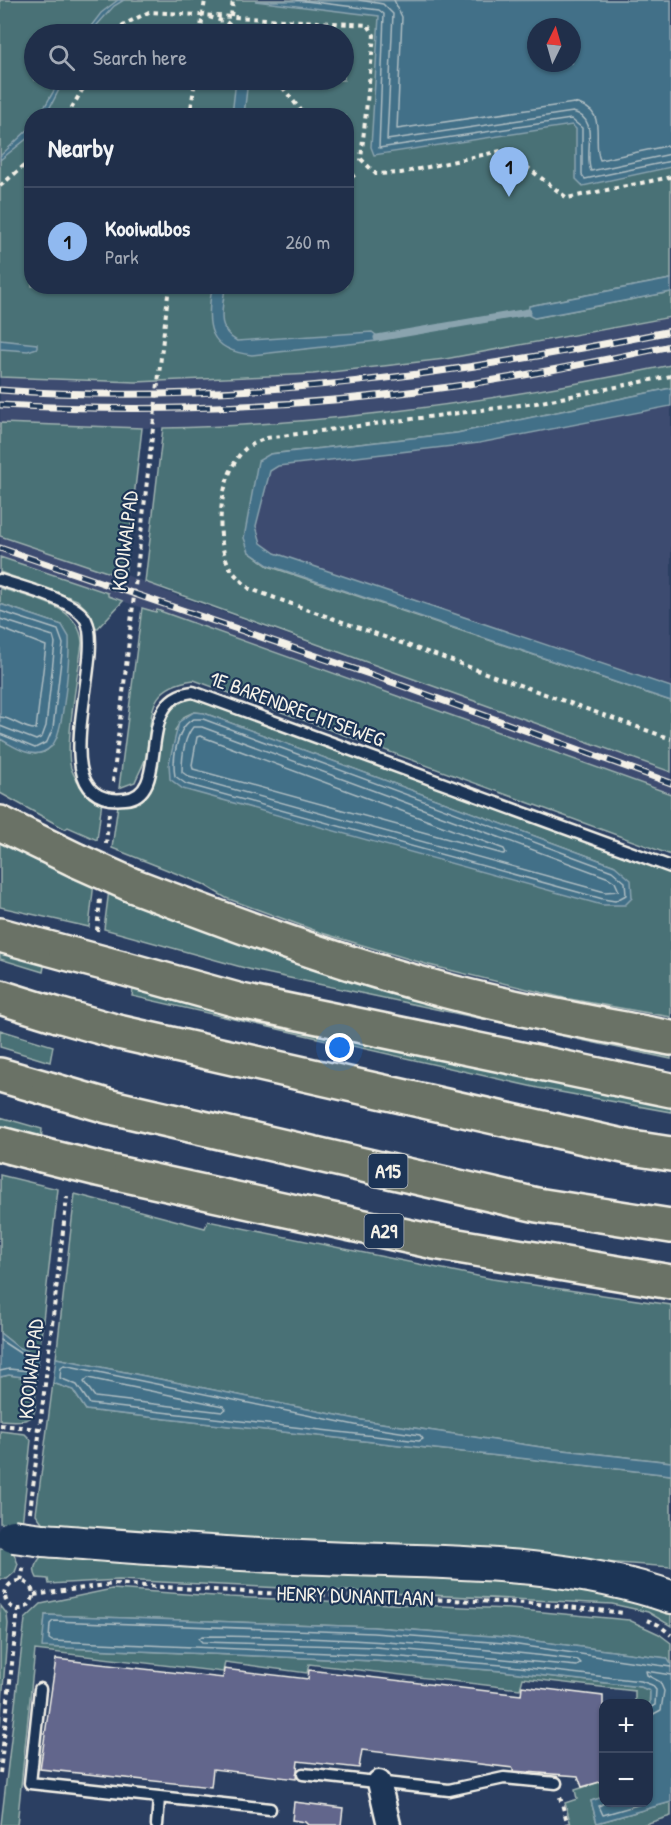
<!DOCTYPE html>
<meta charset="utf-8">
<style>
body{margin:0;font-family:"Patrick Hand",sans-serif;background:#283751;color:#f1f3f6}
.controls{position:absolute;right:18px;bottom:18px;display:grid;overflow:hidden;border-radius:12px;box-shadow:0 2px 4px #0004}
.controls button{width:54px;height:54px;display:grid;place-items:center;padding:0;border:0;border-bottom:2px solid #3d4a62;background:#202f4a;color:#f1f3f6;font:30px sans-serif}
.compass{position:absolute;left:527px;top:18px;width:54px;height:54px;border-radius:50%;background:#202f4a;box-shadow:0 2px 4px #0004;rotate:5deg}
.you{position:absolute;left:340px;top:1048px;width:21px;height:21px;margin:-15px;border:4px solid #fff;border-radius:50%;background:#1a73e8;box-shadow:0 0 0 9px #1a73e833}
.badge{display:grid;place-items:center;width:39px;height:39px;border-radius:50%;background:#90b9f0;color:#111;font-size:20px;font-weight:700}
.pin{position:absolute;translate:-50% -50px;filter:drop-shadow(0 2px 3px #0008)}
.pin::after{content:'';position:absolute;top:32px;width:21px;height:18px;background:inherit;clip-path:polygon(0 0,100% 0,50% 100%)}
.list{margin:0;padding:0;list-style:none}
h2{display:flex;justify-content:space-between;align-items:center;height:78px;margin:0;padding:0 24px;font-size:26px}
h2 small{font-size:20px;font-weight:400;color:#a2a9b5}
.list li{display:grid;grid-template-columns:39px 1fr auto;gap:18px;align-items:center;box-sizing:border-box;height:108px;padding:0 24px;border-top:2px solid #3d4a62}
.list b{display:block;font-size:22px;white-space:nowrap}
.list p{margin:0;font-size:20px;white-space:nowrap;color:#a2a9b5}
.list em{font-size:20px;font-style:normal;color:#a2a9b5}
.icon{flex:none;width:33px;height:33px;fill:none;stroke:currentColor;stroke-width:2;stroke-linecap:round;stroke-linejoin:round}
.map{position:relative;flex:none;width:671px;height:1825px;overflow:hidden}
.search{position:absolute;background:#202f4a;box-shadow:0 2px 4px #0004;left:24px;top:24px;width:330px;height:66px;display:flex;align-items:center;gap:15px;box-sizing:border-box;padding:0 21px;border-radius:33px;color:#a2a9b5;font-size:22px}
.panel{position:absolute;background:#202f4a;box-shadow:0 2px 4px #0004;left:24px;top:108px;width:330px;height:186px;border-radius:24px}
.map>svg:first-child{display:block}
.built{fill:#3c4b6f}
.green{fill:#487176;stroke:#9eb1af;stroke-width:1.5;fill-rule:evenodd}
.water{fill:#436f88;stroke:#8aa3ae;stroke-width:1.5;fill-rule:evenodd}
.lines{fill:none;stroke-linecap:round;stroke-linejoin:round}
.shore{stroke:#adbdc2;stroke-width:1.5}
.stream{stroke:#8aa3ae;stroke-width:7}
.building{fill:#62668c;stroke:#f4f1e8;stroke-width:1.5}
.service-casing{stroke:#f4f1e8;stroke-width:15}
.minor-casing{stroke:#f4f1e8;stroke-width:27}
.secondary-casing{stroke:#f4f1e8;stroke-width:36}
.motorway-casing{stroke:#f4f1e8;stroke-width:38}
.path{stroke:#f4f1e8;stroke-width:4;stroke-dasharray:4.5 4.5;stroke-linecap:butt}
.service{stroke:#1d3557;stroke-width:10}
.minor{stroke:#1d3557;stroke-width:22}
.secondary{stroke:#1d3557;stroke-width:32}
.motorway{stroke:#6a7266;stroke-width:33}
.rail-casing{stroke:#f4f1e8;stroke-width:7}
.rail{stroke:#1d3557;stroke-width:4.5;stroke-dasharray:14;stroke-linecap:butt}
.secondary-bridge-casing{stroke:#f4f1e8;stroke-width:36;stroke-linecap:butt}
.motorway-bridge-casing{stroke:#f4f1e8;stroke-width:38;stroke-linecap:butt}
.secondary-bridge{stroke:#1d3557;stroke-width:32}
.motorway-bridge{stroke:#6a7266;stroke-width:33}
.labels{text-anchor:middle;stroke-width:4.5;stroke-linejoin:round;paint-order:stroke}
.shield{fill:#1d3557;stroke:#b4b9bc;stroke-width:1.5}
.shield-label{font-size:20px;font-weight:bold;fill:#f4f1e8}
.street-label{font-size:21px;fill:#f4f1e8;stroke:#1d3557}
</style>
<div class="map">
<svg width="671" height="1825" viewBox="0 0 671 1825">
<rect width="100%" height="100%" fill="#2b3f62"/>
<filter id="ink" filterUnits="userSpaceOnUse"><feTurbulence type="fractalNoise" baseFrequency=".0167" numOctaves="2"/><feDisplacementMap in="SourceGraphic" scale="12" xChannelSelector="R" yChannelSelector="G"/><feConvolveMatrix kernelMatrix="1 2 1 2 8 2 1 2 1" color-interpolation-filters="sRGB"/></filter>
<g filter="url(#ink)">
<!-- built -->
<path class="built" d="M671 317V365L538 392 373 416 241 426 143 428 126 575 161 588V590L671 772V794L157 610 156 612 142 608 0 557V377L136 382 313 374 445 359Z
M671 406V687L275 553 260 543 256 527 270 471 278 466 479 443Z"/>
<!-- green -->
<path class="green" d="M0 0H671V279L530 306 528 312 535 318 671 292V317L445 359 313 374 136 382 0 377ZM536 27H572V63H536ZM34 34H344V80H34ZM32 116H346V286H32Z
M671 365V388L457 433 270 454 249 552 268 566 671 701V772L145 582 163 428C334 425 503 400 671 365Z
M0 423 142 428 125 575 111 570 110 573 0 536Z
M0 557 108 593V596L123 601 97 629 85 608 77 600 0 572Z
M0 588C29 598 80 604 82 643 79 669 64 746 71 768 77 785 87 793 102 801L97 840 68 827 65 829 0 793V739L22 750 35 754 44 752 52 746 59 729 69 644 62 625 0 604Z
M142 608 156 612 157 610 671 794V855L194 680C143 687 154 717 146 756 144 765 138 774 135 782L119 788Z
M190 696 671 871V1017L564 998 429 965 322 933 226 898 203 884 112 848 118 805C173 804 149 747 165 717 171 707 180 701 190 696ZM194 712 204 713 615 866 175 730 185 716Z
M0 840 94 882 89 927 0 907Z
M109 890 671 1044V1059L252 970 104 929Z
M0 948 45 962 43 972 0 959Z
M134 983 671 1101V1112L538 1088 132 996Z
M0 1030 53 1046 50 1062 0 1047Z
M0 1117 42 1129 41 1142 0 1132Z
M0 1175 58 1189 39 1355 19 1348 0 1333Z
M75 1194 205 1228 208 1221 492 1279 671 1305V1462L554 1449 361 1420 56 1358Z
M9 1375 36 1379C34 1416 42 1424 0 1420V1377Z
M53 1383 73 1390 86 1410 671 1475V1567L471 1552 175 1539 44 1525 36 1514Z
M0 1431 25 1434 31 1440 22 1525 0 1523Z
M0 1548 12 1549 18 1564 15 1572 7 1579H0Z
M43 1554 423 1574 576 1586 671 1607V1626L648 1612 612 1604 119 1580 49 1584 48 1579 37 1578C31 1568 37 1562 43 1554Z
M112 1589 229 1597 510 1609 629 1620 659 1634 671 1643V1664L666 1658 504 1637 373 1627 45 1615 43 1647 375 1661 502 1671 641 1687 650 1691 649 1709 648 1704 635 1703V1691L523 1678 520 1689 309 1664 307 1673 225 1662 223 1672 35 1650 17 1825H1L25 1619 41 1604Z
M0 1605 7 1614 8 1624 0 1726Z
M603 1781V1797L591 1801 597 1823 671 1802V1816L642 1825H571L565 1803 577 1799 575 1790Z"/>
<!-- water -->
<path class="water" d="M118 0H124L114 6 89 34H85L101 13Z
M671 0V167L583 186 576 179V129L572 125 374 155 371 147 379 16 255 1ZM536 27H572V63H536Z
M60 80H64L46 115H40Z
M236 80H248L244 115H232Z
M31 127 29 137 0 160V156Z
M671 279V292L534 318 528 315 529 306Z
M212 287H225C223 308 215 329 237 341L372 332 376 335V341L252 355C207 350 206 326 212 287Z
M0 340 37 344V348L28 351 0 349Z
M671 388V406L479 443 278 466 270 471 256 526 261 543 275 553 671 687V701L268 565 249 552 244 538 258 461 270 454 457 433Z
M0 604 62 625 69 637C70 657 64 721 56 739 54 744 49 750 43 752 29 758 12 745 0 739Z
M194 712 204 713 615 866 631 880 632 898 625 905H602L183 789 170 779 169 763 179 722Z
M0 1333 19 1348 39 1355 36 1379 9 1375 0 1377Z
M56 1358 361 1420 554 1449 671 1462V1475L86 1410 73 1390 53 1383Z
M45 1615 373 1627 504 1637 667 1658 671 1664V1802L597 1823 591 1801 603 1797 604 1802H648L650 1691 641 1687 502 1671 375 1661 42 1647Z"/>
<g class="lines">
<!-- shore -->
<path class="shore" d="M297 0 379 10 384 14 379 148 571 119 582 128V175L585 179 671 161
M359 0 383 4 393 14 387 140 573 112C601 119 583 153 591 171L671 154
M394 0 402 17 397 129 574 103C610 110 591 139 600 160L671 145
M0 611 58 630 63 644 53 728 47 742 35 748 0 734
M0 619 53 636 55 643 46 726 42 737 36 740 0 726
M0 628 46 646 36 729C24 730 13 718 0 717
M194 719H203L612 871 625 882 626 895 615 901 603 899 186 784 175 776C172 760 177 725 194 719Z
M193 727H202L609 878 615 882 619 891 605 892 189 777 182 772C182 759 184 738 193 727Z
M200 736 504 849 506 853 503 854 193 769 192 765 197 737Z
M0 1340 32 1361 29 1371 9 1369 0 1371
M64 1365 360 1426 420 1435 423 1439 419 1441 90 1404 77 1385 60 1378 61 1367Z
M88 1378 223 1406 226 1409 222 1412 95 1397 84 1382Z
M202 1636C328 1637 453 1644 578 1660L581 1663 577 1666 376 1647 202 1642 199 1639Z
M648 1709 655 1705 656 1690 652 1685 641 1681 502 1665 376 1655 52 1641 49 1639 50 1624 53 1621 373 1633 504 1643 671 1667
M648 1717 661 1710 664 1691 660 1682 647 1675 646 1671 671 1675
M606 1802 599 1806 603 1815 648 1802"/>
<!-- stream -->
<path class="stream" d="M377 338 528 312"/>
</g>
<!-- building -->
<path class="building" d="M56 1659 223 1678 224 1669 308 1679 309 1670 521 1695 522 1686 603 1696V1781L582 1787 578 1776 513 1771V1768L362 1750 359 1768 298 1761 296 1779 213 1769 211 1787 40 1769Z
M294 1802 343 1808 341 1825H308L305 1822 292 1820Z"/>
<g class="lines">
<!-- service casing -->
<g class="service-casing">
<path id="service" d="M0 580C20 587 76 600 86 620 106 660 38 808 125 799 174 795 131 698 193 692L671 867
M40 1689 30 1783 270 1809
M303 1774 449 1790 504 1778 556 1783
M157 1825 159 1798"/>
</g>
<!-- minor casing -->
<g class="minor-casing">
<path id="minor" d="M379 1782 389 1825"/>
</g>
<!-- secondary casing -->
<g class="secondary-casing">
<path id="secondary" d="M43 1540C137 1547 230 1555 324 1558 439 1563 561 1559 671 1597"/>
</g>
<!-- motorway casing -->
<g class="motorway-casing">
<path id="motorway" d="M0 823 76 860
M132 885C229 922 325 958 425 985 506 1008 589 1022 671 1038
M0 935 66 953
M122 968 241 1001 671 1090
M0 997 58 1015
M118 1032 632 1148 671 1154
M0 1075 49 1089
M107 1106 537 1205 671 1226
M0 1144 42 1155
M98 1169 434 1242 671 1282"/>
</g>
<!-- path -->
<path class="path" d="M231 16 233 0
M209 17 226 22 241 34
M116 34 123 25 149 12 368 25 374 35 361 159 376 174 401 173 505 150 567 198 671 177
M200 34 205 0
M277 80 305 116
M67 116 88 80
M190 116 195 80
M346 167 357 181
M0 186 32 159
M671 376 536 403 266 438C260 441 250 444 245 449 220 472 212 540 231 569 235 576 244 583 250 589L671 739
M113 782 169 286
M106 844 109 813
M97 931 100 899
M0 1425 40 1429
M30 1512 67 1197
M21 1581 24 1564
M5 1595a14 14 0 1 1 28 0a14 14 0 1 1-28 0Z
M34 1595 113 1584 263 1593 528 1603 625 1613
M647 1620 659 1625 671 1635
M0 1773 18 1609
M560 1797 568 1825"/>
<!-- service -->
<use href="#service" class="service"/>
<!-- minor -->
<use href="#minor" class="minor"/>
<!-- secondary -->
<use href="#secondary" class="secondary"/>
<!-- motorway -->
<use href="#motorway" class="motorway"/>
<!-- rail casing -->
<g class="rail-casing">
<path id="rail" d="M0 390C227 406 449 376 671 331
M0 405C142 412 284 409 425 390 508 380 589 363 671 346
M0 548 375 676 671 783"/>
</g>
<!-- rail -->
<use href="#rail" class="rail"/>
<!-- secondary-bridge casing -->
<g class="secondary-bridge-casing">
<path id="secondary-bridge" d="M13 1536 43 1540"/>
</g>
<!-- motorway-bridge casing -->
<g class="motorway-bridge-casing">
<path id="motorway-bridge" d="M76 860 132 885
M66 953 122 968
M58 1015 118 1032
M49 1089 107 1106
M42 1155 98 1169"/>
</g>
<!-- secondary-bridge -->
<use href="#secondary-bridge" class="secondary-bridge"/>
<!-- motorway-bridge -->
<use href="#motorway-bridge" class="motorway-bridge"/>
</g>
</g>
<g class="labels">
<!-- shield labels -->
<g class="shield">
<rect x="368.5" y="1154" width="39" height="34" rx="4.5"/>
<rect x="364.5" y="1214" width="39" height="34" rx="4.5"/>
</g>
<g class="shield-label">
<text x="388" y="1178">A15</text>
<text x="384" y="1238">A29</text>
</g>
<!-- street labels -->
<g class="street-label">
<text transform="translate(125 541) rotate(-83)" y="7">KOOIWALPAD</text>
<text transform="translate(297 709) rotate(20)" y="7">1E BARENDRECHTSEWEG</text>
<text transform="translate(31 1369) rotate(-84)" y="7">KOOIWALPAD</text>
<text transform="translate(355 1596) rotate(2)" y="7">HENRY DUNANTLAAN</text>
</g>
</g>
</svg>
<div class="controls">
<button>+</button>
<button>−</button>
</div>
<svg class="compass" viewBox="-18 -18 36 36"><path d="M0-13l5 13h-10z" fill="#e53935"/><path d="M0 13l5-13h-10z" fill="#a2a9b5"/></svg>
<div class="you"></div>
<div class="pin badge" style="left:509px;top:197px">1</div>
<div class="search"><svg class="icon" aria-label="search" viewBox="0 0 24 24"><circle cx="10" cy="10" r="6"/><path d="M15 15l6 6"/></svg>Search here</div>
<section class="panel">
<h2>Nearby<small></small></h2>
<ul class="list">
<li><span class="badge">1</span><div><b>Kooiwalbos</b><p>Park</p></div><em>260 m</em></li>
</ul>
</section>
</div>
